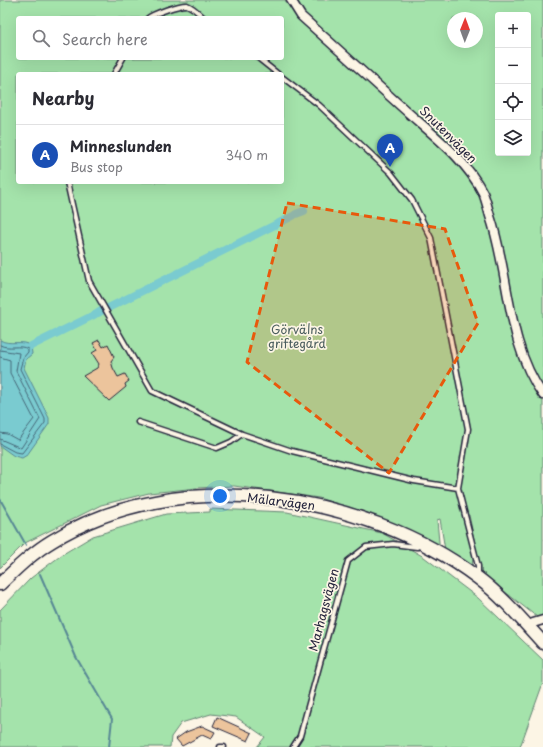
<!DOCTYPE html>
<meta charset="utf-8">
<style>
body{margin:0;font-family:"Playpen Sans",sans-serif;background:#f2f2f3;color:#2b2b33}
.controls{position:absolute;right:12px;top:12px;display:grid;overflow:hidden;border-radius:4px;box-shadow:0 4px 16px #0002}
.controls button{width:36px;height:36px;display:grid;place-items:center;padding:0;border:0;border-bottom:1px solid #e1e1e2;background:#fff;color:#2b2b33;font:20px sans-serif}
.compass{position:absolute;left:447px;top:12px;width:36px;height:36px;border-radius:50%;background:#fff;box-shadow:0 4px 16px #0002;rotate:1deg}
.you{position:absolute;left:220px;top:496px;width:14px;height:14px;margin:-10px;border:3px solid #fff;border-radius:50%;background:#1a73e8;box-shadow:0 0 0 6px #1a73e833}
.badge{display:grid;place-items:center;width:26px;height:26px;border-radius:50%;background:#c8321e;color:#fff;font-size:13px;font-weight:700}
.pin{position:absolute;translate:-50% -33px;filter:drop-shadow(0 1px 2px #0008)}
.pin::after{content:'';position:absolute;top:21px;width:14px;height:12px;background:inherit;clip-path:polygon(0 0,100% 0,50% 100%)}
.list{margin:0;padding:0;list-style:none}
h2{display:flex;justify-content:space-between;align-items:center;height:52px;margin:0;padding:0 16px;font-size:17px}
h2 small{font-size:13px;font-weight:400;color:#7c7c81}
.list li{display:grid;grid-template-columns:26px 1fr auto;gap:12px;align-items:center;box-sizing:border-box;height:60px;padding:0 16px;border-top:1px solid #e1e1e2}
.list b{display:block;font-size:15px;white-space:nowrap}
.list p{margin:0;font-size:13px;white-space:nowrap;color:#7c7c81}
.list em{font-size:13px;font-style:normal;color:#7c7c81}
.icon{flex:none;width:22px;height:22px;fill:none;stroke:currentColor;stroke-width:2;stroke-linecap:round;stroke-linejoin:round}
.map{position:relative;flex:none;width:543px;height:747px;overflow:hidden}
.search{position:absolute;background:#fff;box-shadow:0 4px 16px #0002;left:16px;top:16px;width:268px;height:44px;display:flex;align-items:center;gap:10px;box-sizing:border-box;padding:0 14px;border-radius:4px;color:#7c7c81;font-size:15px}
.panel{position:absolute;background:#fff;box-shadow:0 4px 16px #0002;left:16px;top:72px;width:268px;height:112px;border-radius:4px}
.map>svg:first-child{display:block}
.green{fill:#a4e3ab;stroke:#638273;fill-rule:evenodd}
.water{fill:#7acbd0;stroke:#578794}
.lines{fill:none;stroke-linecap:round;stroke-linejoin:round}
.shore{stroke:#456677;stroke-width:1}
.stream{stroke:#578794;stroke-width:2}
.canal{stroke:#7acbd0;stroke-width:8}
.building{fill:#ecc49c;stroke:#22223b}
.lane-casing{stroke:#22223b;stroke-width:7}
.street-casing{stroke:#22223b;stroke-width:11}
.secondary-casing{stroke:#22223b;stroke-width:15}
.lane{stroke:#fcf5e5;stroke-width:4}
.street{stroke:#fcf5e5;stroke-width:8}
.secondary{stroke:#fcf5e5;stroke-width:12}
.marked{fill:#e8590c;fill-opacity:0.2;stroke:#e8590c;stroke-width:3;stroke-dasharray:8 5;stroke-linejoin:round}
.labels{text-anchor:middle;stroke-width:3.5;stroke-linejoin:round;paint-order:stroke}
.street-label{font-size:12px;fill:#22223b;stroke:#fcf5e5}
.park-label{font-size:12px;fill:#495c5d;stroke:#fcf5e5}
</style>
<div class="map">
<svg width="543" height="747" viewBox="0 0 543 747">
<rect width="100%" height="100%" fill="#fcf5e5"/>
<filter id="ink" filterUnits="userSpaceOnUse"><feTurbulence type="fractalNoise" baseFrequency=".025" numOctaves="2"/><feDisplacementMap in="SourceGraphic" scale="8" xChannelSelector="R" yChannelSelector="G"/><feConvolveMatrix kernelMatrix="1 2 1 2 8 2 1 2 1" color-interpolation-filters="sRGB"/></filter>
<g filter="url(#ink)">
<!-- green -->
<path class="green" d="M0 0H543V619L537 617 481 573 469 515 464 516 473 556 472 568 445 550 440 519 437 520 440 553 367 514 319 498 234 486 197 488 149 493 101 505 25 543 0 568ZM498 15H528V153H498ZM18 18H282V58H18ZM453 18H477V42H453ZM18 74H282V182H18Z
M210 509 287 512 382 533 424 557 478 598 543 660V683L520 747H257L265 737 236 717 211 714 181 723 171 737 170 747H0V610L31 578 63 554 93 536 166 514 210 512Z"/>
<!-- water -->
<path class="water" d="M0 340C10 346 22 339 31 346L32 354 26 359 24 368 49 418V424L27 455 22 458 14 456 0 446Z"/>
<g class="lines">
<!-- shore -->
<path class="shore" d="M0 345C9 350 19 344 28 349V352L23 358 20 369 45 419V423L22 453 15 452 0 444
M0 350 19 353 16 371 40 419 21 448 0 439
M0 357 10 360V373L34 419 18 440 7 434 0 433"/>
<!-- stream -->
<path class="stream" d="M0 499 26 545
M40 574 76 657 112 719 109 747"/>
<!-- canal -->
<path class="canal" d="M296 214 304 211
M108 308 293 216
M98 313 103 310
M31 346 94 315"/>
</g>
<!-- building -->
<path class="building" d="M99 340 103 347 108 344 114 357 111 361 113 368 118 377 125 374 129 381 125 384 126 387 109 401 83 376 97 368 99 364 92 353 97 350 93 343Z
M217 717 252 733 248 741 213 726Z
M202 726 215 732 211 739 202 735 182 746 176 739 186 732Z"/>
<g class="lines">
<!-- lane casing -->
<g class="lane-casing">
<path id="lane" d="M148 18C153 14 180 4 187 5 193 7 200 14 204 18
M258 58 278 74
M114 74 123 58
M282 77 319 105 391 173 412 200 431 238 468 429 458 488 478 566V575
M67 182 89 281 152 391 242 434 292 451 414 481 458 488
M138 422 217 448 231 442 242 434
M220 747H224
M293 747 300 736 348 561 366 547 393 544 417 547"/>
</g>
<!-- street casing -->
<g class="street-casing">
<path id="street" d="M291 0 301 16C335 47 370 78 404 109 432 134 466 159 483 193 486 200 488 209 490 216 510 275 506 343 543 395
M528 627 533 623 543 620"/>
</g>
<!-- secondary casing -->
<g class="secondary-casing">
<path id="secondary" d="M0 584C16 569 32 553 52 541 177 463 364 492 478 578 502 596 522 620 543 643"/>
</g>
<!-- lane -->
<use href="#lane" class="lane"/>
<!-- street -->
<use href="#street" class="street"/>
<!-- secondary -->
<use href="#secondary" class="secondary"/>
</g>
</g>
<!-- marked area -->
<path class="marked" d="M287 203 445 229 478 323 389 473 247 362Z"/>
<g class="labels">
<!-- street labels -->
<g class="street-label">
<text transform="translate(448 135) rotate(45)" y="4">Snutenvägen</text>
<text transform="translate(281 502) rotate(7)" y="4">Mälarvägen</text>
<text transform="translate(324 610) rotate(-75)" y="4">Marhagsvägen</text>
</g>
<!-- park labels -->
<g class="park-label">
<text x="297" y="334">Görvälns<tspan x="297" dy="14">griftegård</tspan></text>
</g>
</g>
</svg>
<div class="controls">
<button>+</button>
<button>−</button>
<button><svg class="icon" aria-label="locate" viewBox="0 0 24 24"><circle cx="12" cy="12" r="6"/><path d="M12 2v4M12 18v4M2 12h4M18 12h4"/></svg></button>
<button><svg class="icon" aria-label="layers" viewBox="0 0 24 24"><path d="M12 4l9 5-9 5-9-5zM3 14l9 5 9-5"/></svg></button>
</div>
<svg class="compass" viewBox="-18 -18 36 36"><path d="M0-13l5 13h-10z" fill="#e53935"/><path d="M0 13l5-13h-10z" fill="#7c7c81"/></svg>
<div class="you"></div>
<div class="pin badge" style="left:390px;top:167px;background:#1a4fb4">A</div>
<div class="search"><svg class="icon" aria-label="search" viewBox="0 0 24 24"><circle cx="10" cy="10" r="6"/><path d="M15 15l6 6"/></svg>Search here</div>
<section class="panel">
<h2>Nearby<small></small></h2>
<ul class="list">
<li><span class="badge" style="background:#1a4fb4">A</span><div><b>Minneslunden</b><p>Bus stop</p></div><em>340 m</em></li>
</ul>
</section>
</div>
